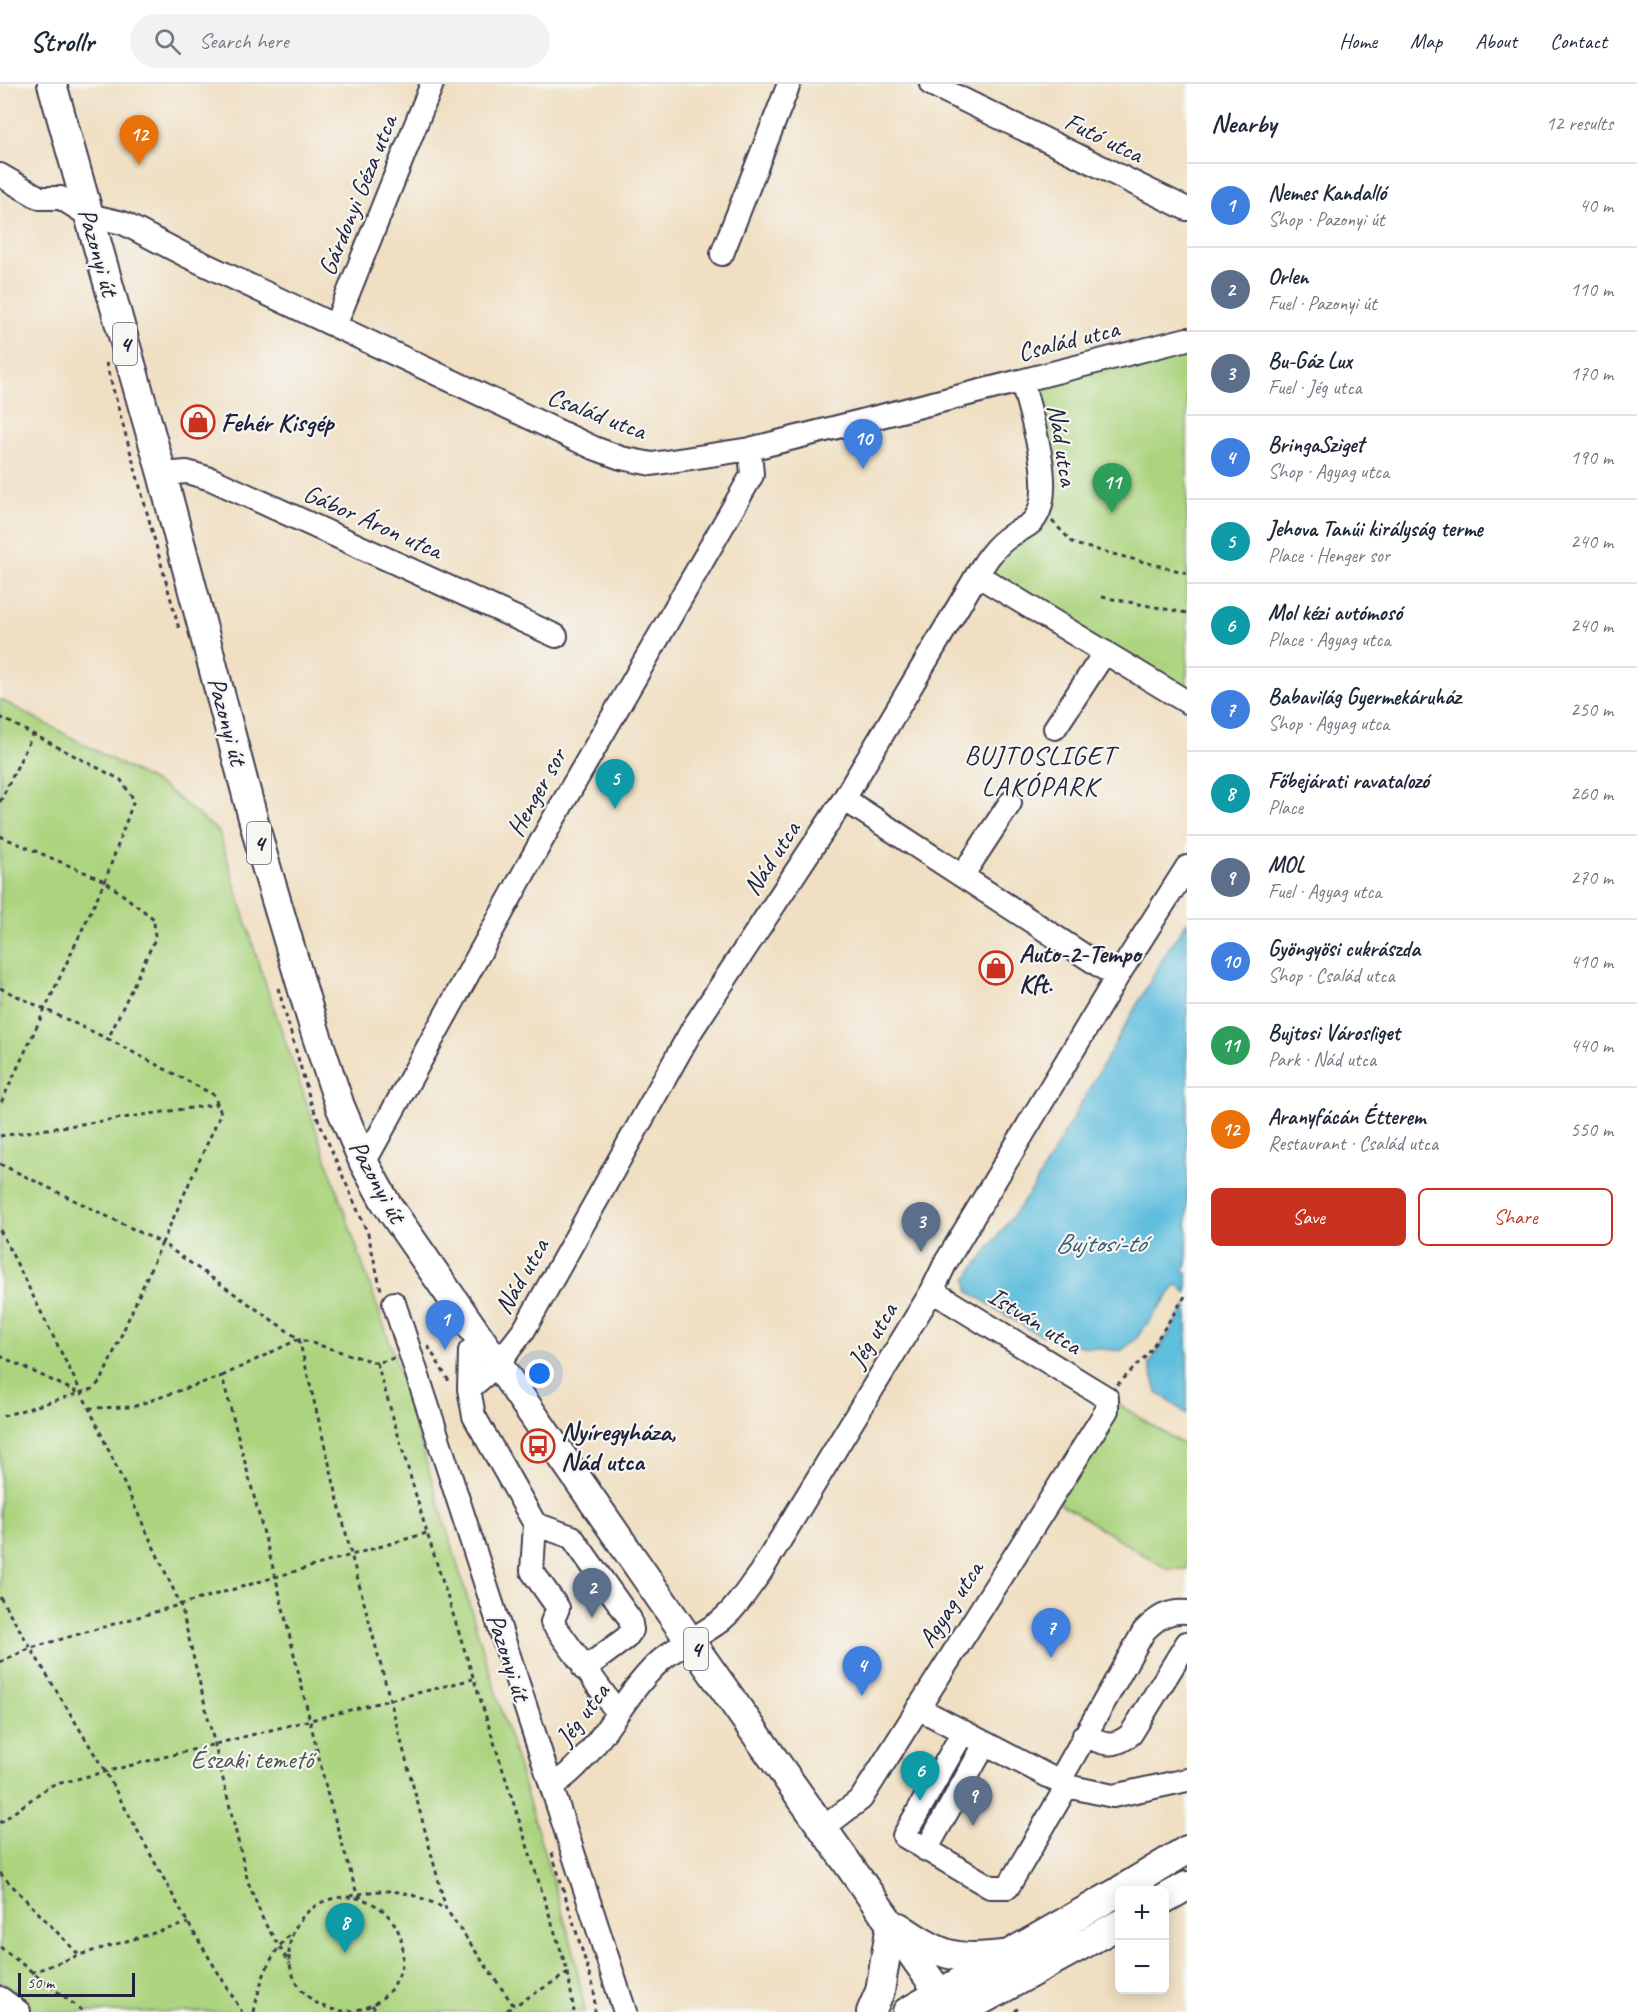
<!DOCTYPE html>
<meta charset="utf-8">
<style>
body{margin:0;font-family:Caveat,sans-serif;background:#f2f2f3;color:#1f2937}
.controls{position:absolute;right:18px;bottom:18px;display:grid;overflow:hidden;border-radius:9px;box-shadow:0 3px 15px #0003}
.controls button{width:54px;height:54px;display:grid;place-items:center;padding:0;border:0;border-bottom:2px solid #e0e1e3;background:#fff;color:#1f2937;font:30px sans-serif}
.scale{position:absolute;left:18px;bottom:15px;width:117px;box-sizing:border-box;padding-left:6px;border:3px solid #22223b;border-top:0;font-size:16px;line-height:21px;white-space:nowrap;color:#22223b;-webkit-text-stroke:4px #f6f6f2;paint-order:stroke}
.you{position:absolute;left:540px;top:1290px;width:21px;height:21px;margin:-15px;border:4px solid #fff;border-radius:50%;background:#1a73e8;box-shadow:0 0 0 9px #1a73e833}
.badge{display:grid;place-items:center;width:39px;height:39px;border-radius:50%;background:#c8321e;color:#fff;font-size:20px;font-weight:700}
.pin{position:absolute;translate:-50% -50px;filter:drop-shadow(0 2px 3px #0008)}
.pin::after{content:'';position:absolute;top:32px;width:21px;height:18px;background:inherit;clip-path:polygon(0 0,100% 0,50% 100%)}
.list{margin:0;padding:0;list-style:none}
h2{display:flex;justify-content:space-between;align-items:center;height:78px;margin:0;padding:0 24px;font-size:26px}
h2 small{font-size:20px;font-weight:400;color:#747a83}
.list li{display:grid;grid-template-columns:39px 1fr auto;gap:18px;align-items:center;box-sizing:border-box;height:84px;padding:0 24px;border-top:2px solid #e0e1e3}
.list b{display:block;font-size:22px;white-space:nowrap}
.list p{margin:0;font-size:20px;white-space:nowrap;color:#747a83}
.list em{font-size:20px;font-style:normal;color:#747a83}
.actions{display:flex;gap:12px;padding:18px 24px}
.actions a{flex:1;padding:14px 0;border:2px solid #c8321e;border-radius:9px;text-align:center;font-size:21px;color:#c8321e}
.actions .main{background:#c8321e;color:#fff}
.icon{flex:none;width:33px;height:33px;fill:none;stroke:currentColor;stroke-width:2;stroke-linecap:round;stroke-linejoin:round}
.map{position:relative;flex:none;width:1187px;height:1928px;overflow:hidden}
header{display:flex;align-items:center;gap:36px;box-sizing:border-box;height:84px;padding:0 30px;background:#fff;border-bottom:2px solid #e0e1e3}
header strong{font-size:28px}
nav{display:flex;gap:33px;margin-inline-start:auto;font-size:21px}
.search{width:420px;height:54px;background:#f2f2f3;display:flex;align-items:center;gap:15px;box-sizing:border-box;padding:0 21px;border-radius:33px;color:#747a83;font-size:22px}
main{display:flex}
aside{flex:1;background:#fff}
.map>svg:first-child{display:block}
.green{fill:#acd47f;stroke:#677b5d;stroke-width:1.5}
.water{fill:#5fbedd;stroke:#40708c;stroke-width:1.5}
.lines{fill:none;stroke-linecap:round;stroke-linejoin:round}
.minor-casing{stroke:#413e4f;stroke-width:26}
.major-casing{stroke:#413e4f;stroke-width:32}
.path{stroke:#413e4f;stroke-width:3;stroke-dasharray:4.5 4.5;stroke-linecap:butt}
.minor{stroke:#fff;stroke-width:22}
.major{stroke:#fff;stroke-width:28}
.labels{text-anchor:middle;stroke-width:4.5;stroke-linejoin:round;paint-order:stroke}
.shield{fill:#f6f6f2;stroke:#626272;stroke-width:1.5}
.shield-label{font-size:24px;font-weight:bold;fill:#22223b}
.street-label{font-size:26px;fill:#22223b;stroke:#f6f6f2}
.poi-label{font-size:26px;font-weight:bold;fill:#22223b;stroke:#f6f6f2;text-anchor:start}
.park-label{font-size:26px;fill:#4b574f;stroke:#f6f6f2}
.neighbourhood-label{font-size:27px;letter-spacing:1.5px;fill:#22223b;stroke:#f6f6f2}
.water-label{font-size:27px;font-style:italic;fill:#375974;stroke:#f6f6f2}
</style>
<header>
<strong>Strollr</strong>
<div class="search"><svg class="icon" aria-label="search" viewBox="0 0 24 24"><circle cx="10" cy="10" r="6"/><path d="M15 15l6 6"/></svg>Search here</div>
<nav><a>Home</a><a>Map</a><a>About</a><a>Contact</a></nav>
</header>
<main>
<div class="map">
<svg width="1187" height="1928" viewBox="0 0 1187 1928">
<rect width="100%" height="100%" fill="#f6f6f2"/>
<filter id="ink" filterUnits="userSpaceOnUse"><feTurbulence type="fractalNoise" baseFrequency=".0167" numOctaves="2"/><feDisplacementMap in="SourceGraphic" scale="12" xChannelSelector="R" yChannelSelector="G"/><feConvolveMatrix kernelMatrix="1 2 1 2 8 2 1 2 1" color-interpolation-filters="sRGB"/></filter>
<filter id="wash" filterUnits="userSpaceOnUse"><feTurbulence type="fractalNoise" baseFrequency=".008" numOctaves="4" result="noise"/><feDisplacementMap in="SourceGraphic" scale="24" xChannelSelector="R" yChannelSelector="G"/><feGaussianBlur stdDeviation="1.35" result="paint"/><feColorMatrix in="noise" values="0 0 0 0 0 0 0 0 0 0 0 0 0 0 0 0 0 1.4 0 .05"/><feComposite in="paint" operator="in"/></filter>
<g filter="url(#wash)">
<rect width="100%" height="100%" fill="#f0dfc2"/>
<!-- green -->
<path class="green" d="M1187 257V618L977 491 1043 420 1022 297Z
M0 615 165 704 219 748 260 884 395 1274 573 1864 585 1928H39L0 1896Z
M1118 1320 1187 1363V1485H1167L1056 1417Z"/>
<!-- water -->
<path class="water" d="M1187 838V1180L1183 1185 1187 1188V1209L1177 1200 1135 1256 1121 1267 1085 1263 1035 1249 968 1207 967 1194 1032 1106 1169 864Z
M1187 1221V1330L1157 1308 1149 1280Z"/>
</g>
<g filter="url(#ink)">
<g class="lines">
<!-- minor casing -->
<g class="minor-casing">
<path id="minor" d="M931 0 1187 125
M0 91 40 114H61L88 131 123 139 185 171 594 364 621 374 652 380 750 365 1187 255
M722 170 789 0
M335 242 432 0
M162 390 187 388 211 395 556 552
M977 491 1187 618
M1055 644 1105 568
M844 715 1117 893
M962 792 1010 719
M364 1079 553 736 752 391 750 365
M394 1219 625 1928
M482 1257 470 1267 469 1305 474 1332 535 1440 572 1453 630 1535 632 1546 626 1554 584 1585
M469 1305 498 1280 524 1246 693 944 844 715 977 491C986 476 995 462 1010 452 1017 447 1028 443 1033 437 1058 409 1030 330 1022 297
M535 1440 532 1487 558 1524 552 1538 617 1628
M918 1624 1067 1702 1113 1712 1187 1696
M963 1648 904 1752 990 1803H1008L1067 1702
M1084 1651C1103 1660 1114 1665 1131 1650L1187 1559
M1059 1698 1144 1547C1157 1534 1168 1526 1187 1528
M552 1702C599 1672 618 1617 658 1579 676 1562 700 1552 719 1538 736 1525 747 1506 760 1489L932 1207 946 1178 1117 893 1187 783
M823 1744 861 1715 1107 1326V1314L932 1207
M926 1766 985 1660
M0 1914 19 1928"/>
</g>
<!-- major casing -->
<g class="major-casing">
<path id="major" d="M52 0 162 390 263 772 315 947 340 1022 364 1079 386 1119 690 1557 953 1928
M1121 1806 1187 1766
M1164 1815 1187 1802
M899 1843C940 1871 953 1877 1003 1871
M871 1928 880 1907 891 1840
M907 1928 1120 1807
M960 1928 1120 1840"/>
</g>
<!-- path -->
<path class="path" d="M106 279 179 545
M1052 437 1074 460 1187 489
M1102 513 1187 529
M0 633 121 696 134 716 105 797 0 1021
M0 718 33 650
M0 752 105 797 154 835 155 855 108 955 214 1011 221 1029 162 1159 299 1255 351 1470 446 1825 514 1922 504 1928
M0 904 108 955
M278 904 311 1019 368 1150 381 1206
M0 1052 218 1020
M0 1080 162 1159 102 1295 93 1305 0 1333
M0 1146 89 1324 181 1522 248 1798 264 1838 290 1880
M428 1262 450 1299
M0 1272 79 1309
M377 1279 427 1449 568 1889 514 1922
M222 1292 299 1255 377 1279 394 1274
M1117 1301 1148 1270 1187 1209
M89 1324 132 1323 222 1292 276 1495 328 1712 357 1810 365 1816
M0 1513 106 1689 188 1839 242 1928
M0 1578 31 1564 427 1449
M0 1739 49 1702 473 1595
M552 1769 594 1905 595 1928
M0 1789 79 1871
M350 1812C390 1802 409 1807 446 1825
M289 1870a57 57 0 1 1 114 0a57 57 0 1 1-114 0Z
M0 1863 84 1928
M31 1889 79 1871 188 1839
M568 1889 574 1928
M372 1921 377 1928
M254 1928C260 1896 269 1871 292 1848
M1015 1928 1019 1922"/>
<!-- minor -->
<use href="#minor" class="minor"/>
<!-- major -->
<use href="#major" class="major"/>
</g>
</g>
<!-- icons -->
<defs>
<g id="shop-ring" transform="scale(1.725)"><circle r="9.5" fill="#f6f6f2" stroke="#c8321e" stroke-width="1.5"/><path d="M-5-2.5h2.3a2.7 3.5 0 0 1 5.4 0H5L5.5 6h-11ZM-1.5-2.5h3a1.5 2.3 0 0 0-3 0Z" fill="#c8321e"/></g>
<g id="bus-ring" transform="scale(1.725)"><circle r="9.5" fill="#f6f6f2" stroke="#c8321e" stroke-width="1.5"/><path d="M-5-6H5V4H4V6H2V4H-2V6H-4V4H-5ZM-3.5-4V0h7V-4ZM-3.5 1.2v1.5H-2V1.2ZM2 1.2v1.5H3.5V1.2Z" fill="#c8321e"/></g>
</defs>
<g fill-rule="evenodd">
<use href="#shop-ring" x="198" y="338"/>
<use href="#shop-ring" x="996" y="884"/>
<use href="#bus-ring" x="538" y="1362"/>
</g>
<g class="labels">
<!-- shield labels -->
<g class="shield">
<rect x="113" y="239" width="24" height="42" rx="4.5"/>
<rect x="247" y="738" width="24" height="42" rx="4.5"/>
<rect x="684" y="1544" width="24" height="42" rx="4.5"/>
</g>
<g class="shield-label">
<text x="125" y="268">4</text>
<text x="259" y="767">4</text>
<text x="696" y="1573">4</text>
</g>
<!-- street labels -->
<g class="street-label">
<text transform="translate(1104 53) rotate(26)" y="9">Futó utca</text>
<text transform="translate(357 111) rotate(-68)" y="9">Gárdonyi Géza utca</text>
<text transform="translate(99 168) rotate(74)" y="9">Pazonyi út</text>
<text transform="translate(1068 256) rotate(-14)" y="9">Család utca</text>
<text transform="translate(597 329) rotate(21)" y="9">Család utca</text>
<text transform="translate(1063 361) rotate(81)" y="9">Nád utca</text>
<text transform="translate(373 437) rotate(24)" y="9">Gábor Áron utca</text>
<text transform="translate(228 637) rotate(75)" y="9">Pazonyi út</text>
<text transform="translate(536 708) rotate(-61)" y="9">Henger sor</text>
<text transform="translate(771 774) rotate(-57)" y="9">Nád utca</text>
<text transform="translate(378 1097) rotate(61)" y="9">Pazonyi út</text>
<text transform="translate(521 1192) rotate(-60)" y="9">Nád utca</text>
<text transform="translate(1035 1236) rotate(32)" y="9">István utca</text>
<text transform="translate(872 1251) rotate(-59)" y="9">Jég utca</text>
<text transform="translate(950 1520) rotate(-57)" y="9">Agyag utca</text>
<text transform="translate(509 1573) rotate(72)" y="9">Pazonyi út</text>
<text transform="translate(582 1630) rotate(-53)" y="9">Jég utca</text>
</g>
<!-- poi labels -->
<g class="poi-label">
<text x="221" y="347">Fehér Kisgép</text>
<text x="1019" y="878">Auto-2-Tempo<tspan x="1019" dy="30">Kft.</tspan></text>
<text x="561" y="1356">Nyíregyháza,<tspan x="561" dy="30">Nád utca</tspan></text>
</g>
<!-- park labels -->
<g class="park-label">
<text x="252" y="1684">Északi temető</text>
</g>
<!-- neighbourhood labels -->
<g class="neighbourhood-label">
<text x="1040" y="680">BUJTOSLIGET<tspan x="1040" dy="31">LAKÓPARK</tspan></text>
</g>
<!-- water labels -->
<g class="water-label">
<text x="1100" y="1168">Bujtosi-tó</text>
</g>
</g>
</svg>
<div class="controls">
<button>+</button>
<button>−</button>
</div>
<div class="scale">50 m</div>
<div class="you"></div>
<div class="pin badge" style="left:445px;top:1266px;background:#3f7fe0">1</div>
<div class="pin badge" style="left:592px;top:1534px;background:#5c6f8a">2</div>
<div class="pin badge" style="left:921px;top:1168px;background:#5c6f8a">3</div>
<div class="pin badge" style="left:862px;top:1612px;background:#3f7fe0">4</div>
<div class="pin badge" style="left:615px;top:725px;background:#0f9aa8">5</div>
<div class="pin badge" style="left:920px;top:1717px;background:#0f9aa8">6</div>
<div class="pin badge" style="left:1051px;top:1574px;background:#3f7fe0">7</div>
<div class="pin badge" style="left:345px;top:1869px;background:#0f9aa8">8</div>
<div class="pin badge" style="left:973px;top:1742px;background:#5c6f8a">9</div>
<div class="pin badge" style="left:863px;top:385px;background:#3f7fe0">10</div>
<div class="pin badge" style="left:1112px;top:429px;background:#2e9e5b">11</div>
<div class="pin badge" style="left:139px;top:81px;background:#e8710a">12</div>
</div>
<aside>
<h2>Nearby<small>12 results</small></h2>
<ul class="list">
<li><span class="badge" style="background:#3f7fe0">1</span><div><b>Nemes Kandalló</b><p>Shop · Pazonyi út</p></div><em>40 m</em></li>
<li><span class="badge" style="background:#5c6f8a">2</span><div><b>Orlen</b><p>Fuel · Pazonyi út</p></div><em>110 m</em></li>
<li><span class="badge" style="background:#5c6f8a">3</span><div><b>Bu-Gáz Lux</b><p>Fuel · Jég utca</p></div><em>170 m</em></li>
<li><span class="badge" style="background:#3f7fe0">4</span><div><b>BringaSziget</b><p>Shop · Agyag utca</p></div><em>190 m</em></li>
<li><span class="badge" style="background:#0f9aa8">5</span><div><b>Jehova Tanúi királyság terme</b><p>Place · Henger sor</p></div><em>240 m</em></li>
<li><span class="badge" style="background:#0f9aa8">6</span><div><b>Mol kézi autómosó</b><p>Place · Agyag utca</p></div><em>240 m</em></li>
<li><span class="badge" style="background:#3f7fe0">7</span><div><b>Babavilág Gyermekáruház</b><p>Shop · Agyag utca</p></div><em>250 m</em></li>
<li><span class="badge" style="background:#0f9aa8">8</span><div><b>Főbejárati ravatalozó</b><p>Place</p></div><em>260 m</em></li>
<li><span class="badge" style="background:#5c6f8a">9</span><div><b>MOL</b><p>Fuel · Agyag utca</p></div><em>270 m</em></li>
<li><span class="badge" style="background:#3f7fe0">10</span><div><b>Gyöngyösi cukrászda</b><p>Shop · Család utca</p></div><em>410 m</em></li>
<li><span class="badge" style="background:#2e9e5b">11</span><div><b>Bujtosi Városliget</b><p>Park · Nád utca</p></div><em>440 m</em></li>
<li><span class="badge" style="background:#e8710a">12</span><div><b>Aranyfácán Étterem</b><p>Restaurant · Család utca</p></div><em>550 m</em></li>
</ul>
<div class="actions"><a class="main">Save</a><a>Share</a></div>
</aside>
</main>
